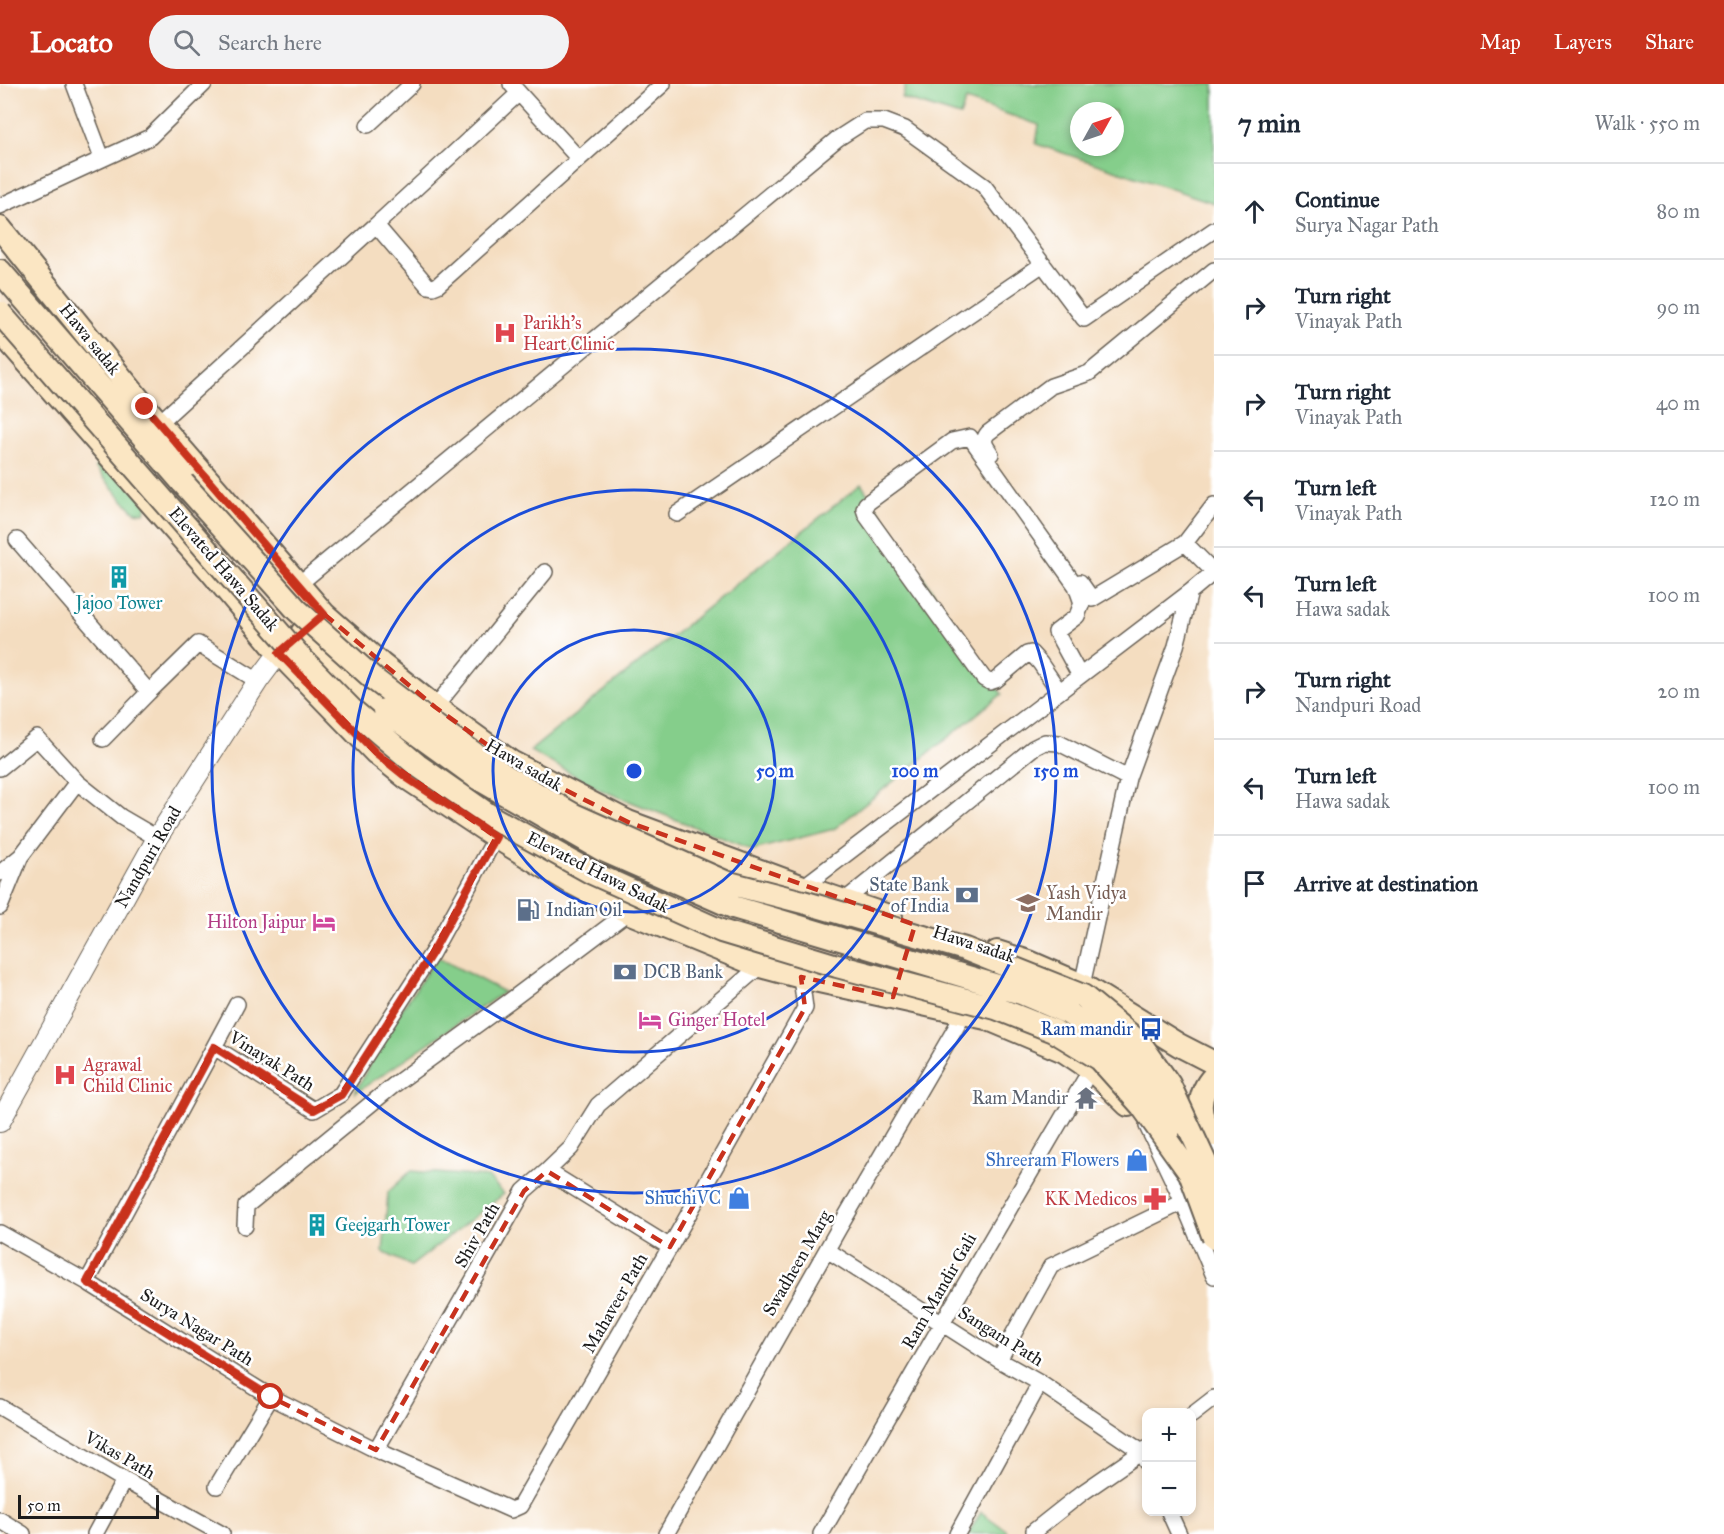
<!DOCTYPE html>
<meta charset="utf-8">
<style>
body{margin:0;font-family:"IM FELL Great Primer",serif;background:#f2f2f3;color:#1f2937}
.controls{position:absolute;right:18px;bottom:18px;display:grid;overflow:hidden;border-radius:12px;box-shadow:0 3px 9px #0003}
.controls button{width:54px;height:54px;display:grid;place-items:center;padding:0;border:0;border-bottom:2px solid #e0e1e3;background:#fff;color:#1f2937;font:30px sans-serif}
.compass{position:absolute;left:1070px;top:18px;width:54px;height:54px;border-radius:50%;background:#fff;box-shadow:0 3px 9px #0003;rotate:50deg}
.scale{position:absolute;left:18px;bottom:15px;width:141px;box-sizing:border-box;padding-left:6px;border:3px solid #1c1c1c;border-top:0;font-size:16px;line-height:21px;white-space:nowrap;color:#1c1c1c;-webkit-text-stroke:4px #fff;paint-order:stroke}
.stop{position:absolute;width:18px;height:18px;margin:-14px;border:4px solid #c8321e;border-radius:50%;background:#fff}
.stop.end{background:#c8321e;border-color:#fff;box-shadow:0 2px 6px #0008}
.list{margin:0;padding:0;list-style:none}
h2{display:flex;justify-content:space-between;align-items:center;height:78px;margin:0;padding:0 24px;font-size:26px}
h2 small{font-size:20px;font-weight:400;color:#747a83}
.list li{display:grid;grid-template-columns:39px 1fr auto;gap:18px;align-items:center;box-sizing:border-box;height:96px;padding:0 24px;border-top:2px solid #e0e1e3}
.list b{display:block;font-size:22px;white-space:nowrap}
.list p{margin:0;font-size:20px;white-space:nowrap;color:#747a83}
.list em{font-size:20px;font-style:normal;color:#747a83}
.icon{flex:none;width:33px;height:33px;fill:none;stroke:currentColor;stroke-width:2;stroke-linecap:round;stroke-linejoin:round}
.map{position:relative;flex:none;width:1214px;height:1450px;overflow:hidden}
header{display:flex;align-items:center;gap:36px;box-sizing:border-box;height:84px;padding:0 30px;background:#c8321e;color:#fff}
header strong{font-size:28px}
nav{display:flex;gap:33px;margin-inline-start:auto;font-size:21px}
.search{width:420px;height:54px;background:#f2f2f3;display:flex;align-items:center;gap:15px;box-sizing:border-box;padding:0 21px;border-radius:33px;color:#747a83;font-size:22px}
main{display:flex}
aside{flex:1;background:#fff}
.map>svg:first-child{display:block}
.green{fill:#85ce8b;stroke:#507554;stroke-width:1.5;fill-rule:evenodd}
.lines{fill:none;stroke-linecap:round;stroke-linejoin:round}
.minor-casing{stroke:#686055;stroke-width:18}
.tertiary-casing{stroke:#686055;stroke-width:22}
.secondary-casing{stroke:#686055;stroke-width:26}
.minor{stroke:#fff;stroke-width:15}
.tertiary{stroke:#fff;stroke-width:20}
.secondary{stroke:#fbe6c3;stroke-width:22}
.secondary-bridge-casing{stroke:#686055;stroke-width:26;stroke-linecap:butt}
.secondary-bridge{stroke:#fbe6c3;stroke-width:22}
.route{stroke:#c8321e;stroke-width:8}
.marked{fill:none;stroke:#c8321e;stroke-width:4.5;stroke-dasharray:12 8;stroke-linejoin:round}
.ring{fill:none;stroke:#1d4ed8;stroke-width:3}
.labels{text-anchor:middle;stroke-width:5;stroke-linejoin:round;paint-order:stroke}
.health-label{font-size:18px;fill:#be3a42;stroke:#fff;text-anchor:start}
.street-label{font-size:18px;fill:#1c1c1c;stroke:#fff}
.culture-label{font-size:18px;fill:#0d838f;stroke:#fff}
.service-label{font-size:18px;fill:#4e5e75;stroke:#fff;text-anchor:start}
.education-label{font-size:18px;fill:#785e54;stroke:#fff;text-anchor:start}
.hotel-label{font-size:18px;fill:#b23c85;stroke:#fff;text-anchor:end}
.transit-label{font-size:18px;fill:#164399;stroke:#fff;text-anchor:end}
.worship-label{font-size:18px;fill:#5b616d;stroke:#fff;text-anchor:end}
.shop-label{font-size:18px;fill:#366cbe;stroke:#fff;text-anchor:end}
.centre{fill:#1d4ed8;stroke:#fff;stroke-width:3}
.ring-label{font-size:18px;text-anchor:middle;font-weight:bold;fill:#1d4ed8;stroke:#fff;stroke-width:5;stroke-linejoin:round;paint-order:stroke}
</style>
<header>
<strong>Locato</strong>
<div class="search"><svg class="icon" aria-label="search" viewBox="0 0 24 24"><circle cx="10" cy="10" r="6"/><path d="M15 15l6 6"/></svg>Search here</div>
<nav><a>Map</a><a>Layers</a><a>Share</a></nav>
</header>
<main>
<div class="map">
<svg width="1214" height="1450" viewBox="0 0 1214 1450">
<rect width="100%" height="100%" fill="#fff"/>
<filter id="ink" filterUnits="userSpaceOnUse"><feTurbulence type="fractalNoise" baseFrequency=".0167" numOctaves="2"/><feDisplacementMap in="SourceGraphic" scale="12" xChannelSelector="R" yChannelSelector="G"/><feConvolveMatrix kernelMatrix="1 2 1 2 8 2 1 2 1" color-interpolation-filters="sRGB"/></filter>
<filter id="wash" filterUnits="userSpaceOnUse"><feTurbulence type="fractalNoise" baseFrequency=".008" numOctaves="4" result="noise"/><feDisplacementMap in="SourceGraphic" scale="24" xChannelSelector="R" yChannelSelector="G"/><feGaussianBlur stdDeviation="1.35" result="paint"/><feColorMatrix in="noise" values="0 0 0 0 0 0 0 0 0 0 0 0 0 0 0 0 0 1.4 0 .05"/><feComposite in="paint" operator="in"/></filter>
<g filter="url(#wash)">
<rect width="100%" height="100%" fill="#f4ddc0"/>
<!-- green -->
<path class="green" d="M906 0H1214V119L1036 60 1039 41 966 16 960 32 902 14ZM1079 27H1115V63H1079Z
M106 374 147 421 144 429 135 428 120 413 95 383Z
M861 400 1002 610 834 745 753 766 601 706 530 667Z
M437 873 504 908 354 1010 390 943Z
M411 1087 488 1093 504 1110 411 1182 383 1168 388 1108Z
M981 1428 1006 1446 1008 1450H968Z"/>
</g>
<g filter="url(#ink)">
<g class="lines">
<!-- minor casing -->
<g class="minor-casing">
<path id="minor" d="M74 0 102 74
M511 0 519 9 376 141 428 202 433 203 438 201 663 0
M519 9 579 75
M368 41 412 0
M0 122 150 53 204 0
M159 339 376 141
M991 370C986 362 981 357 988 349L1051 302 1089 289 1214 186
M677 430 1043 180
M17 456 149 608 198 560 258 597
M1185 459 1214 421
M1080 498 1092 515 1185 459 1214 488
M299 500 837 55 865 37H884L905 45 984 102 1084 235 1214 146
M1059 607 1040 579 1031 569 1027 570 996 596 990 598 984 595 866 431 864 425 866 420 952 357 970 353 1076 502 1082 519 1077 532 1056 548 1080 592
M435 623 545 488
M103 655 149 608
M0 684 37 654 77 698
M0 789 21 772 77 698 121 733 157 754
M803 803 1190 508 1214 488
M844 817 1033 664 1045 658 1059 659 1128 694
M0 823 20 774
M1082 901 1128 694 1176 562 1190 508
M214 963 237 920
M1147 1042 1183 1118 1214 1192
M547 1087 571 1064 598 1021 760 882
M245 1142 246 1122 394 1001 511 916 628 828
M0 1149 87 1198 271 1313 376 1366 511 1426 520 1422 670 1163 805 924 801 893
M827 1166 999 1276 1040 1299 1142 1368 1146 1378
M87 1198 214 963 314 1026 341 1010 432 869 496 753
M999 1276 1051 1182 1183 1118 1208 1127
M0 1323 124 1396 222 1450
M1192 1331 1214 1314
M376 1366 524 1107 547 1087 670 1163
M217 1402 271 1313
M1169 1428 1179 1450
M0 1436 23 1450
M95 1450 124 1396
M666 1450 839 1144 965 928
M821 1450 943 1238 1091 985
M957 1450 1040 1299
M1035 1450 1034 1447 1082 1409 1146 1365"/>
</g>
<!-- tertiary casing -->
<g class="tertiary-casing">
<path id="tertiary" d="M0 1038 157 754 258 597 279 569 291 559
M1201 1049 1214 1068"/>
</g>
<!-- secondary casing -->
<g class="secondary-casing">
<path id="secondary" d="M0 144 145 323 324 530 381 580 435 623 511 678 628 738 803 803 891 833
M0 187 183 399
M0 247 209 485 279 569 376 669 407 694 496 753 570 798 628 828 760 882 801 893 986 934 1064 967 1091 985 1128 1021
M302 549 384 626
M997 868 1029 878 1082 901 1179 961 1214 979
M1214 992C1198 1009 1195 1033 1214 1050
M1174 1044 1214 1051"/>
</g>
<!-- minor -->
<use href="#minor" class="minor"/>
<!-- tertiary -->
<use href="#tertiary" class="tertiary"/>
<!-- secondary -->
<use href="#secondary" class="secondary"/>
<!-- secondary-bridge casing -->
<g class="secondary-bridge-casing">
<path id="secondary-bridge" d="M0 229 302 575 352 626 417 681 493 734 592 789 721 847 837 882 996 924 1054 947 1100 975 1142 1022 1190 1089 1214 1154
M183 399 297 526 375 596 438 644 506 692 574 731 725 798 803 818 965 865 1083 912 1140 959 1169 1000 1206 1080 1214 1107
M384 626 479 695 603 766 733 823 1021 909 1068 929 1111 958 1152 1004 1170 1044"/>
</g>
<!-- secondary-bridge -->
<use href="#secondary-bridge" class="secondary-bridge"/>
</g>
</g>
<g class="lines" filter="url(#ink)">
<!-- route -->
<path class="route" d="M145 323 324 530 279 569 376 669 407 694 496 753 432 869 341 1011 314 1026 214 963 87 1198 271 1313"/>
</g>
<!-- marked area -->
<path class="marked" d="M324 530 435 623 511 678 628 738 915 841 893 913 801 893 805 924 670 1163 547 1087 524 1107 376 1366 271 1313 87 1198 214 963 314 1026 341 1010 432 869 496 753 376 669 279 569Z"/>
<!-- distance rings -->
<g class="ring">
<circle cx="634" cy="687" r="141"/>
<circle cx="634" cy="687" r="281"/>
<circle cx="634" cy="687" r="422"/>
</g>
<!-- icons -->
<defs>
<g id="hospital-bare" transform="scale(1.8)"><path d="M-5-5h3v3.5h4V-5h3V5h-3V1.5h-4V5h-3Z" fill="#e0444e" stroke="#fff" stroke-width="2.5" paint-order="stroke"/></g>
<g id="building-bare" transform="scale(1.8)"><path d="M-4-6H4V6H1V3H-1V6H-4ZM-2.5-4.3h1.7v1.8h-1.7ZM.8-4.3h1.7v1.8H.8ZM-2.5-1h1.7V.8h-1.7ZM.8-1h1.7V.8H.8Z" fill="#0f9aa8" stroke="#fff" stroke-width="2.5" paint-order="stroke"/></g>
<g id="bank-bare" transform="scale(1.8)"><path d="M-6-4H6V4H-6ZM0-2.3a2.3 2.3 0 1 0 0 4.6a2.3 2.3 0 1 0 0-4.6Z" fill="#5c6f8a" stroke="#fff" stroke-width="2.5" paint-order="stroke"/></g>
<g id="school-bare" transform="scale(1.8)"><path d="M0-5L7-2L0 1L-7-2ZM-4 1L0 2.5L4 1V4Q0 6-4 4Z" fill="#8d6e63" stroke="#fff" stroke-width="2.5" paint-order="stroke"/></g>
<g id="fuel-bare" transform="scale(1.8)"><path d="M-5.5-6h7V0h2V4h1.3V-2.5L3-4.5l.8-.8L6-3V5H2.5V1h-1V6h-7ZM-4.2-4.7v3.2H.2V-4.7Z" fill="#5c6f8a" stroke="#fff" stroke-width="2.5" paint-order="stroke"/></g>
<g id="hotel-bare" transform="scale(1.8)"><path d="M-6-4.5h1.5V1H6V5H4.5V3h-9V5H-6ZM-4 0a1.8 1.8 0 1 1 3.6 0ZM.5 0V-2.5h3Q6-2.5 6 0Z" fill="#d1479c" stroke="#fff" stroke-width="2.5" paint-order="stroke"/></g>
<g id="bus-bare" transform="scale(1.8)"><path d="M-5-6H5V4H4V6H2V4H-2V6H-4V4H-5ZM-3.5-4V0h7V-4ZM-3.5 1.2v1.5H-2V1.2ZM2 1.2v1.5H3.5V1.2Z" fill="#1a4fb4" stroke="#fff" stroke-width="2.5" paint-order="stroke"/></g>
<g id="temple-bare" transform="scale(1.8)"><path d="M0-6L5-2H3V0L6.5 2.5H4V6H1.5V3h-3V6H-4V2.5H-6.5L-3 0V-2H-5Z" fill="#6b7280" stroke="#fff" stroke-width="2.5" paint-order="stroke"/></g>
<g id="shop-bare" transform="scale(1.8)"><path d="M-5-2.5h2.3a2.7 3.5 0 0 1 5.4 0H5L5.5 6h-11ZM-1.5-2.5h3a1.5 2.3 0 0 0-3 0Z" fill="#3f7fe0" stroke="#fff" stroke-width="2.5" paint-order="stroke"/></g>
<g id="pharmacy-bare" transform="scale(1.8)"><path d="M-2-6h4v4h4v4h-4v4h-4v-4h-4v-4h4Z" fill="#e0444e" stroke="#fff" stroke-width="2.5" paint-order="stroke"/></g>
</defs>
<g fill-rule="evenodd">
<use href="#hospital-bare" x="505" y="249"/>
<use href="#building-bare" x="119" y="493"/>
<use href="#bank-bare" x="967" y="811"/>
<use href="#school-bare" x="1028" y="819"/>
<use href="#fuel-bare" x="528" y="826"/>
<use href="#hotel-bare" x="324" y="838"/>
<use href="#bank-bare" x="625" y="888"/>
<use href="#hotel-bare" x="650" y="936"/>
<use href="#bus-bare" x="1151" y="945"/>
<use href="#hospital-bare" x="65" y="991"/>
<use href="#temple-bare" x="1086" y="1014"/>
<use href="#shop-bare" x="1137" y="1076"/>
<use href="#shop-bare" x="739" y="1114"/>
<use href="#pharmacy-bare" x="1155" y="1115"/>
<use href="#building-bare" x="317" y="1141"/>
</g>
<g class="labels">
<!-- health labels -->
<g class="health-label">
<text x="523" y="245">Parikh's<tspan x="523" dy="21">Heart Clinic</tspan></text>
<text x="83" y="987">Agrawal<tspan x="83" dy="21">Child Clinic</tspan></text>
<text x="1137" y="1121" text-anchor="end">KK Medicos</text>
</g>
<!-- street labels -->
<g class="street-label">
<text transform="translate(90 255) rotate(51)" y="6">Hawa sadak</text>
<text transform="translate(224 485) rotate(49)" y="6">Elevated Hawa Sadak</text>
<text transform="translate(524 681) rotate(30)" y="6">Hawa sadak</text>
<text transform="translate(148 773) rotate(-60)" y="6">Nandpuri Road</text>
<text transform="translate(598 788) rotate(27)" y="6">Elevated Hawa Sadak</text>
<text transform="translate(974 860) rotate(18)" y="6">Hawa sadak</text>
<text transform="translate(272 977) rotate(32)" y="6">Vinayak Path</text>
<text transform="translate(477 1151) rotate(-60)" y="6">Shiv Path</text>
<text transform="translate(797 1179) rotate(-60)" y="6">Swadheen Marg</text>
<text transform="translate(939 1207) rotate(-60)" y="6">Ram Mandir Gali</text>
<text transform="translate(615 1219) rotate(-60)" y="6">Mahaveer Path</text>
<text transform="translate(197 1243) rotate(32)" y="6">Surya Nagar Path</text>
<text transform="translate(1001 1252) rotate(32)" y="6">Sangam Path</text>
<text transform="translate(120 1371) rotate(30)" y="6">Vikas Path</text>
</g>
<!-- culture labels -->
<g class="culture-label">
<text x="119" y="525">Jajoo Tower</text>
<text x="335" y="1147" text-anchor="start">Geejgarh Tower</text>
</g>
<!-- service labels -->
<g class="service-label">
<text x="949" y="807" text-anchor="end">State Bank<tspan x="949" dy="21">of India</tspan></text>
<text x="546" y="832">Indian Oil</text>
<text x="643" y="894">DCB Bank</text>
</g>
<!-- education labels -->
<g class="education-label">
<text x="1046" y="815">Yash Vidya<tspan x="1046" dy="21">Mandir</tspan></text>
</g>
<!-- hotel labels -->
<g class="hotel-label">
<text x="306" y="844">Hilton Jaipur</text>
<text x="668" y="942" text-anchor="start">Ginger Hotel</text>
</g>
<!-- transit labels -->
<g class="transit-label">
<text x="1133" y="951">Ram mandir</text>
</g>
<!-- worship labels -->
<g class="worship-label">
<text x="1068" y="1020">Ram Mandir</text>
</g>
<!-- shop labels -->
<g class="shop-label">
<text x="1119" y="1082">Shreeram Flowers</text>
<text x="721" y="1120">ShuchiVC</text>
</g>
</g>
<circle cx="634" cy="687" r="9" class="centre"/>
<g class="ring-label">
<text x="775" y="693">50 m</text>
<text x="915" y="693">100 m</text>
<text x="1056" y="693">150 m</text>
</g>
</svg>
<div class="controls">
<button>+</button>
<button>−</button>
</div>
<svg class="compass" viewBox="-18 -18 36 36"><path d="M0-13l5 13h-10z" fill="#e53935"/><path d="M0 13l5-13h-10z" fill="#747a83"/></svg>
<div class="scale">50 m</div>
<div class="stop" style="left:271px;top:1313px"></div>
<div class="stop end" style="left:145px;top:323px"></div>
</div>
<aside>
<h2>7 min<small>Walk · 550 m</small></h2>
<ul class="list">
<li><svg class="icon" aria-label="ahead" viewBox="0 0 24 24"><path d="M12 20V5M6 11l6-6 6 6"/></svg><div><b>Continue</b><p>Surya Nagar Path</p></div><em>80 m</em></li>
<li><svg class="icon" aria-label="right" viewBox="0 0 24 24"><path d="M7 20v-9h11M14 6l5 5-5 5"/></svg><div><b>Turn right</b><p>Vinayak Path</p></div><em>90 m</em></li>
<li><svg class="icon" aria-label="right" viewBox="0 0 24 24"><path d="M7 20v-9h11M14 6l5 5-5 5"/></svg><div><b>Turn right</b><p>Vinayak Path</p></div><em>40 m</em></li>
<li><svg class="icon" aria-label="left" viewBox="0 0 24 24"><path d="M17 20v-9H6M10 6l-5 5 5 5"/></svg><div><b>Turn left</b><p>Vinayak Path</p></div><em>120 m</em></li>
<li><svg class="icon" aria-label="left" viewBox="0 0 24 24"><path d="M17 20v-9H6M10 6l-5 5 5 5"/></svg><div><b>Turn left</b><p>Hawa sadak</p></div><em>100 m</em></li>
<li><svg class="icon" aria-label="right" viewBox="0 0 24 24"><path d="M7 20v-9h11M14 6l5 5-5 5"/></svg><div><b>Turn right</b><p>Nandpuri Road</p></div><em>20 m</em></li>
<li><svg class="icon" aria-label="left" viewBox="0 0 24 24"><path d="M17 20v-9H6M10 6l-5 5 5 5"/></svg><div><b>Turn left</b><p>Hawa sadak</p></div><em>100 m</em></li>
<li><svg class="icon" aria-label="arrive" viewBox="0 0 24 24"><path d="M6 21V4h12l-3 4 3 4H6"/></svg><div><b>Arrive at destination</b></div></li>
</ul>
</aside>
</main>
